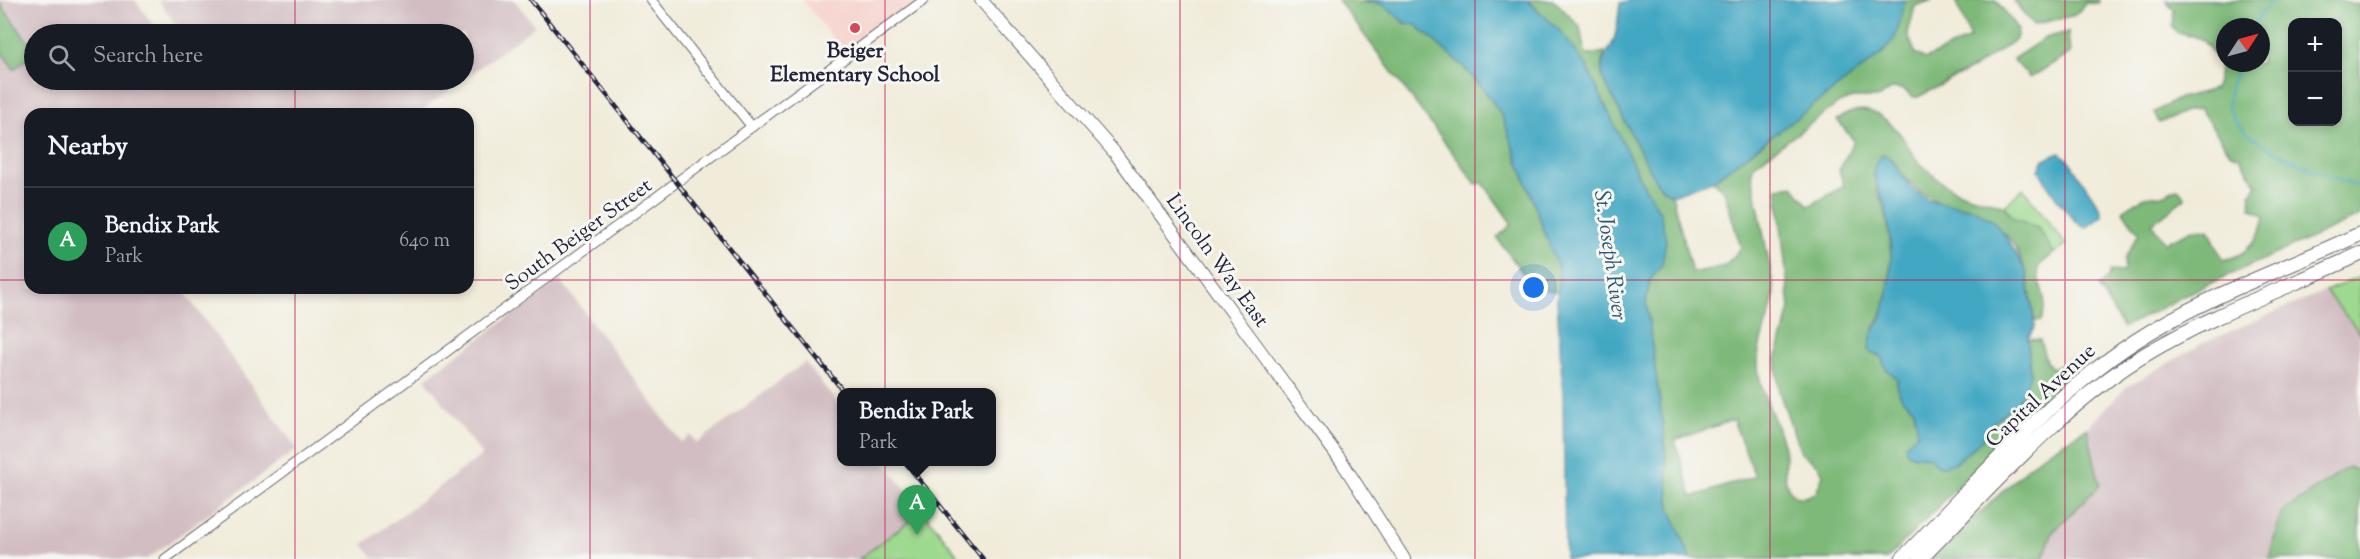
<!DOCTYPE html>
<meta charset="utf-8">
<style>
body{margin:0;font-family:"Sorts Mill Goudy",serif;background:#242831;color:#f1f3f6}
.controls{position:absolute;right:18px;top:18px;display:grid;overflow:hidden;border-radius:12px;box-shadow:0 3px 9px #0003}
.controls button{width:54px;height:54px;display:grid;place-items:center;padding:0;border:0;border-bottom:2px solid #363941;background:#171b24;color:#f1f3f6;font:30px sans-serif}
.compass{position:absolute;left:2216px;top:18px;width:54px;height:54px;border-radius:50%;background:#171b24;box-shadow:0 3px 9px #0003;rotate:54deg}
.you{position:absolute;left:1534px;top:288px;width:21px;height:21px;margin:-15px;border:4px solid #fff;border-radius:50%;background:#1a73e8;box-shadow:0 0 0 9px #1a73e833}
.badge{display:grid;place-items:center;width:39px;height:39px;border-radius:50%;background:#d1495b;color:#fff;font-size:20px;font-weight:700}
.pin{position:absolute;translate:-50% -50px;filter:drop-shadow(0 2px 3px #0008)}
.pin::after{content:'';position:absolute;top:32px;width:21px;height:18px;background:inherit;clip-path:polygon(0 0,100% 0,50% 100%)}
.popup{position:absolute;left:837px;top:388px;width:159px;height:78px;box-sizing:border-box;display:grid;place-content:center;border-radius:12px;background:#171b24;filter:drop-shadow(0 2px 4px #0005);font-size:20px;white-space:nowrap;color:#9ea1a6}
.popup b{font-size:22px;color:#f1f3f6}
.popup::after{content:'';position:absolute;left:50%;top:100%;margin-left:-12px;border:12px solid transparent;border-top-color:#171b24}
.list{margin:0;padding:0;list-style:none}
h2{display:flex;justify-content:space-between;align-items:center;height:78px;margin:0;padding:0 24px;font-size:26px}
h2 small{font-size:20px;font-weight:400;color:#9ea1a6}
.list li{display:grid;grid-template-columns:39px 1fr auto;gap:18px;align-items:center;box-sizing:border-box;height:108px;padding:0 24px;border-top:2px solid #363941}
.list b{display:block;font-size:22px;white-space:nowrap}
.list p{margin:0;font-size:20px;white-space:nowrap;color:#9ea1a6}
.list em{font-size:20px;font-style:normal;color:#9ea1a6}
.icon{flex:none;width:33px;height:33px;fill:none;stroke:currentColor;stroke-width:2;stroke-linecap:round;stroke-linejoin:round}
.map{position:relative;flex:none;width:2360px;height:559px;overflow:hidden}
.search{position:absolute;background:#171b24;box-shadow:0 3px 9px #0003;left:24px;top:24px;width:450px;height:66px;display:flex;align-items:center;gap:15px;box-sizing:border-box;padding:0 21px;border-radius:33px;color:#9ea1a6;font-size:22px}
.panel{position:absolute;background:#171b24;box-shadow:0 3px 9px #0003;left:24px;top:108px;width:450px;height:186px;border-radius:18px}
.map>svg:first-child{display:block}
.built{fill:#f7d0ca}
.industrial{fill:#d2bec2}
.green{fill:#9dd98e;stroke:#607e64;stroke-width:1.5}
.forest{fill:#7eb979;stroke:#506e5a;stroke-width:1.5;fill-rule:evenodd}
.water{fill:#42a7c2;stroke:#32647e;stroke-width:1.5}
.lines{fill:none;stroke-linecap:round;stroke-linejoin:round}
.stream{stroke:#42a7c2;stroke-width:2}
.minor-casing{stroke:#6a6973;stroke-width:11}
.major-casing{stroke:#6a6973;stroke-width:14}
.highway-casing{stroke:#6a6973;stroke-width:16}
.minor{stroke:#fff;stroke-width:9}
.major{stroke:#fff;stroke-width:12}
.highway{stroke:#fff;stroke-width:14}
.rail-casing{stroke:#22223b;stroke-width:4.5}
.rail{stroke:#f6f6f2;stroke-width:2;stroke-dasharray:7;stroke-linecap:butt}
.grid{fill:none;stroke:#c2185b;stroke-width:1.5;stroke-opacity:0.55}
.poi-dot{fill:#d1495b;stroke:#f6f6f2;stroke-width:2}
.labels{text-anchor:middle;stroke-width:6;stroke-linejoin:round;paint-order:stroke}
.poi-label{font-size:21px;font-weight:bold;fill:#22223b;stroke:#f6f6f2}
.street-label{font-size:21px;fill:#22223b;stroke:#f6f6f2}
.water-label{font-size:22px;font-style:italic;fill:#2f5771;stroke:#f6f6f2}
</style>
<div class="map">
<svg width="2360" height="559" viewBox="0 0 2360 559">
<rect width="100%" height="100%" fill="#f6f6f2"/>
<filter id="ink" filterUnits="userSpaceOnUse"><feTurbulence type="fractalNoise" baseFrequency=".0167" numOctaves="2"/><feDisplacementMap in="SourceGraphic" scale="12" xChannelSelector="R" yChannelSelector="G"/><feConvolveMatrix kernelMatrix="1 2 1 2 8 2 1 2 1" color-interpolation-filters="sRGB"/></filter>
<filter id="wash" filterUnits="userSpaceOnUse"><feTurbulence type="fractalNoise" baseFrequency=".008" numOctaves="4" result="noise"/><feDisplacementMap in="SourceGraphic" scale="24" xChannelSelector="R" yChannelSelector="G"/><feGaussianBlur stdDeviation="1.35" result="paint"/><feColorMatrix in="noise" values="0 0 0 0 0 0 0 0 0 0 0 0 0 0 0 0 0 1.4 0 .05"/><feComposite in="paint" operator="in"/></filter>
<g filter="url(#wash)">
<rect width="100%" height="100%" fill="#f1ecda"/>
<!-- built -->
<path class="built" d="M802 0H923L847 56Z"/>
<!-- industrial -->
<path class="industrial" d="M0 0H135L160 34H34V50Z
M158 0H514L535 26 417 114H30V288H184L183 290 297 449 147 559H0V50L14 69 34 54V80H464V34H183Z
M560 279 681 442 691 435 697 443 805 362 842 409V462H884L923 511 859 559H374L363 544 482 455 425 379Z
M2325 291 2360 333V559H2043L2052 533 2100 485 2087 428 2125 388 2203 343Z"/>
<!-- green -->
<path class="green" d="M2023 188 2066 245 2054 253 2038 228 2012 217 2005 206Z
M2360 277V333L2325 291Z
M923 511 961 559H859Z"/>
<!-- forest -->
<path class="forest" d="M1338 0 1382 4 1405 23 1416 25 1463 66 1485 91 1501 114 1559 271 1558 292 1534 288 1497 238 1512 224 1483 183 1476 184Z
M1527 0H1554L1580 27 1585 53 1589 55 1605 52 1601 64 1602 77 1654 178 1662 189 1672 195 1692 273 1725 266 1741 248 1724 191 1712 181 1882 54 1896 36 1905 0H1933L1915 6 1908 34 1915 53 1925 59 1970 38 1956 0H1996L2018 30 2016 39 1975 67 1918 97H1913L1902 89 1893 88 1878 98H1853L1839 103 1753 166 1752 174 1774 289C1774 315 1757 338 1758 364 1759 394 1777 419 1784 448 1787 462 1781 480 1791 492 1797 500 1808 497 1816 493L1823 475 1819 466 1801 453 1779 392 1776 359 1790 309 1777 188 1793 186 1809 206 1844 186 1839 170 1854 141 1837 120C1860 103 1877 110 1896 129 1905 138 1909 151 1917 160 1926 169 1937 180 1949 187 1966 197 1986 199 2005 206L2012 217 2038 228 2054 253 2038 267C2037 292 2051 293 2041 321H2034C2031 293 2026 254 2005 234 1999 229 1987 225 1980 221 1938 198 1920 204 1892 160L1876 189C1895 223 1897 295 1874 327L1885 367 1897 379V389L1914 409 1918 433 1906 445 1914 456H1928L1939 466 1970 451 1983 439 1991 424 2016 403 2030 375 2028 339 2040 340 2046 361 2053 369 2072 358 2079 367 2032 410 1887 559H1691L1670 508 1663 426 1646 302 1650 280 1662 264 1660 212 1640 179 1585 63 1558 29ZM1733 420 1755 476 1692 497 1675 440Z
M2013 0H2100L2099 4 2086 3 2075 15 2033 25Z
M2166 0H2339L2360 5V216L2191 292 2123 328 2099 287 2109 276V271L2124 272 2125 258 2139 234 2123 211 2144 197 2162 195 2178 188 2185 198 2152 224 2165 243 2195 229 2209 230 2223 260C2246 257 2261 238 2265 216L2251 208 2250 195 2257 185 2240 157 2231 154 2200 109 2186 111 2159 123 2154 112 2180 98 2215 89 2220 65C2208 44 2202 35 2178 33L2172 26 2174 10ZM2292 22H2338V122H2292ZM2225 27H2261V63H2225Z
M0 3 34 50V54L14 69 0 50 2 41 0 38Z
M2068 32 2070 53 2030 78 2013 59 2045 38Z
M2087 428 2100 485 2052 533 2043 559H1931L2038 458Z
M2348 467 2360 471V559H2269L2281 513Z"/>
<!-- water -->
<path class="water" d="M1361 0H1527L1558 29 1585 63 1640 179 1660 212 1666 240 1662 265 1650 280 1646 302 1663 426 1670 508 1691 559H1565L1563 395 1557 300 1559 271 1501 114 1485 91 1463 66 1416 25 1405 23 1382 4Z
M1630 0H1905L1896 36 1882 54 1712 181 1672 195 1662 189 1654 178 1602 77C1601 58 1606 57 1613 42 1618 31 1618 15 1620 3Z
M2060 153 2070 162 2102 211V216L2086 228C2072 224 2046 184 2039 170L2044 159Z
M1884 154 1892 160 1911 188 1928 200 1974 209 1992 220 2004 234 2026 270 2035 326 2028 339 2030 375 2023 393 2016 403 1991 424 1983 439 1956 462 1944 466H1939L1928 456H1914L1907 453 1905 445 1918 433 1914 409C1902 401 1897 394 1897 379L1885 367 1881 357 1869 351C1869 332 1878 328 1883 313 1890 290 1892 263 1890 239 1889 228 1888 214 1884 203 1877 185 1865 168 1884 154Z"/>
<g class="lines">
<!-- stream -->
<path class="stream" d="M2255 27 2260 14 2271 0
M2241 63C2233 78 2225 94 2230 111 2239 142 2331 179 2360 187"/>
</g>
</g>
<g filter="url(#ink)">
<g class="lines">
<!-- minor casing -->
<g class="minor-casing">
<path id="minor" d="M651 0 752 127
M165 559 924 0"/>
</g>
<!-- major casing -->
<g class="major-casing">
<path id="major" d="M981 0 1115 153 1342 462 1404 559"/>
</g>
<!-- highway casing -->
<g class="highway-casing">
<path id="highway" d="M1902 559C1976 484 2046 400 2134 342 2204 296 2285 269 2360 234
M1920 559C1988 491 2063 403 2146 354 2213 314 2289 287 2360 254"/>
</g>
<!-- minor -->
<use href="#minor" class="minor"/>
<!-- major -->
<use href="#major" class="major"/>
<!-- highway -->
<use href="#highway" class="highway"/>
<!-- rail casing -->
<g class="rail-casing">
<path id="rail" d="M531 0 844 392
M905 462 983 559"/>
</g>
<!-- rail -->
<use href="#rail" class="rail"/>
</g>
</g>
<!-- grid -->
<path class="grid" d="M295 0V34M590 0V559M885 0V559M1180 0V559M1475 0V559M1770 0V559M2065 0V559M295 80V114M0 280H30M468 280H2360M295 288V559"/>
<!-- markers -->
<circle class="poi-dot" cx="855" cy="28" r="6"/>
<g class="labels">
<!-- poi labels -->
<g class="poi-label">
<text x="855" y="57">Beiger<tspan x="855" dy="24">Elementary School</tspan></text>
</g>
<!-- street labels -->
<g class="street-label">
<text transform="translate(578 234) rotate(-36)" y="7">South Beiger Street</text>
<text transform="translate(1218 260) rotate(54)" y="7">Lincoln Way East</text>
<text transform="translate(2040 395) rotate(-43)" y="7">Capital Avenue</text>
</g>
<!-- water labels -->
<g class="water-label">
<text transform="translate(1612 255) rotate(82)" y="8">St. Joseph River</text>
</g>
</g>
</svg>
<div class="controls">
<button>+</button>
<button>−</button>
</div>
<svg class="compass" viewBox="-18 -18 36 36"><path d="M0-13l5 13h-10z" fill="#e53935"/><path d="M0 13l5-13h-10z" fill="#9ea1a6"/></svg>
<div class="you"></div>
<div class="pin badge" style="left:917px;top:535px;background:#2e9e5b">A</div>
<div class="popup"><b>Bendix Park</b>Park</div>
<div class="search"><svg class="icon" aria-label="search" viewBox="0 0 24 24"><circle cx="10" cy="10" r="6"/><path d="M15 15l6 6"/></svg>Search here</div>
<section class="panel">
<h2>Nearby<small></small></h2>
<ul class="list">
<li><span class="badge" style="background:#2e9e5b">A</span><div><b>Bendix Park</b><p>Park</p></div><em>640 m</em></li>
</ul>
</section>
</div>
